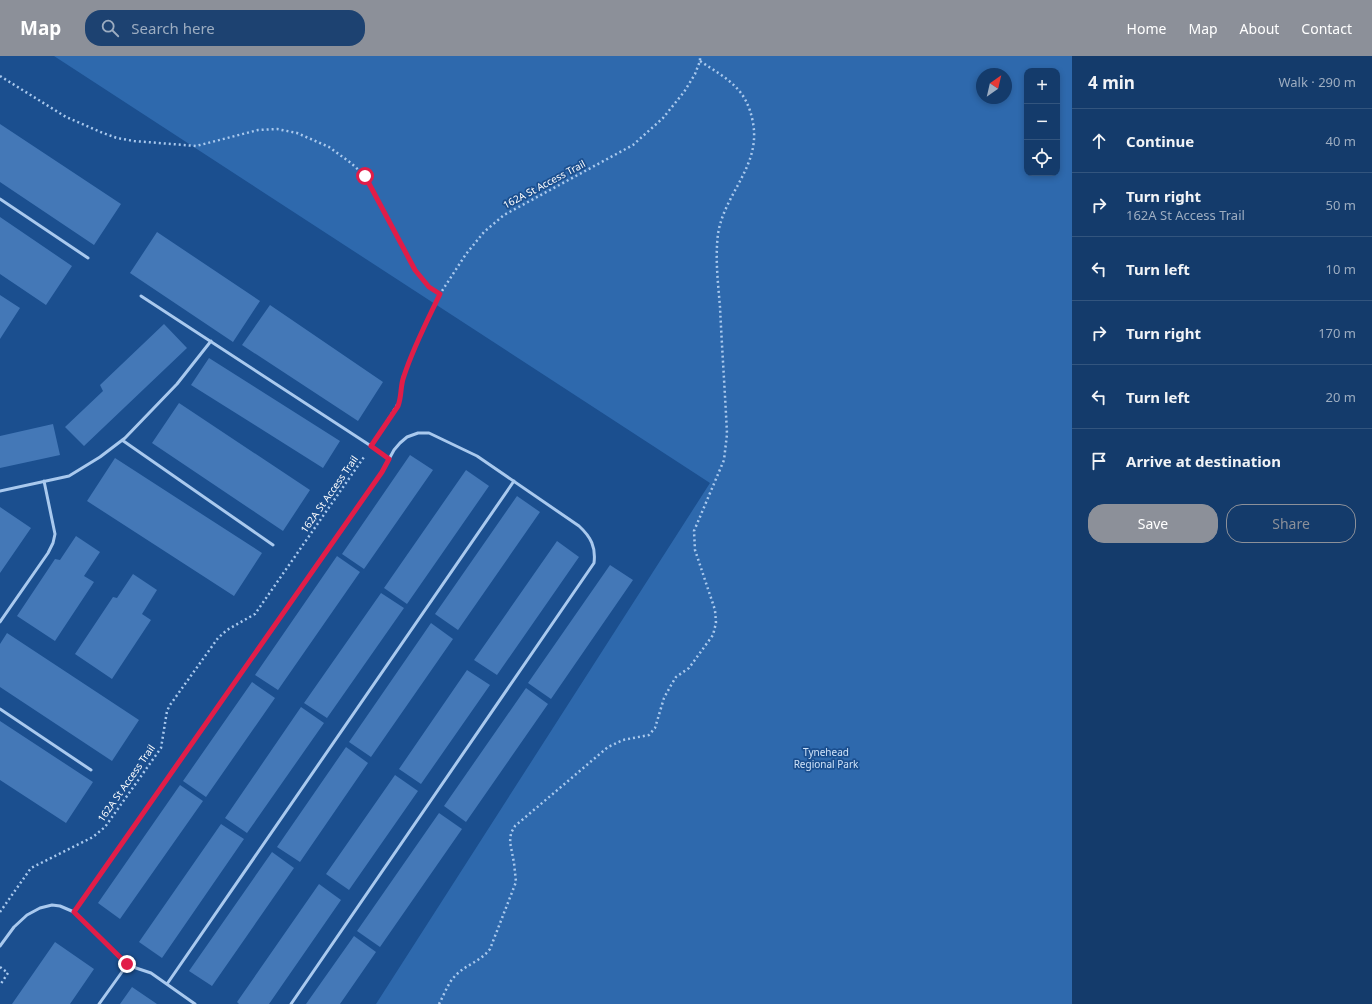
<!DOCTYPE html>
<meta charset="utf-8">
<style>
body{margin:0;font-family:"Noto Sans",sans-serif;background:#1d4271;color:#f1f3f6}
.controls{position:absolute;right:12px;top:12px;display:grid;overflow:hidden;border-radius:8px;box-shadow:0 2px 6px #0003}
.controls button{width:36px;height:36px;display:grid;place-items:center;padding:0;border:0;border-bottom:1px solid #33557e;background:#143b6b;color:#f1f3f6;font:20px sans-serif}
.compass{position:absolute;left:976px;top:12px;width:36px;height:36px;border-radius:50%;background:#143b6b;box-shadow:0 2px 6px #0003;rotate:34deg}
.stop{position:absolute;width:12px;height:12px;margin:-9px;border:3px solid #e11d48;border-radius:50%;background:#fff}
.stop.end{background:#e11d48;border-color:#fff;box-shadow:0 1px 4px #0008}
.list{margin:0;padding:0;list-style:none}
h2{display:flex;justify-content:space-between;align-items:center;height:52px;margin:0;padding:0 16px;font-size:17px}
h2 small{font-size:13px;font-weight:400;color:#9dadc1}
.list li{display:grid;grid-template-columns:26px 1fr auto;gap:12px;align-items:center;box-sizing:border-box;height:64px;padding:0 16px;border-top:1px solid #33557e}
.list b{display:block;font-size:15px;white-space:nowrap}
.list p{margin:0;font-size:13px;white-space:nowrap;color:#9dadc1}
.list em{font-size:13px;font-style:normal;color:#9dadc1}
.actions{display:flex;gap:8px;padding:12px 16px}
.actions a{flex:1;padding:9px 0;border:1px solid #8c9099;border-radius:16px;text-align:center;font-size:14px;color:#8c9099}
.actions .main{background:#8c9099;color:#fff}
.icon{flex:none;width:22px;height:22px;fill:none;stroke:currentColor;stroke-width:2;stroke-linecap:round;stroke-linejoin:round}
.map{position:relative;flex:none;width:1072px;height:948px;overflow:hidden}
header{display:flex;align-items:center;gap:24px;box-sizing:border-box;height:56px;padding:0 20px;background:#8c9099;color:#fff}
header strong{font-size:19px}
nav{display:flex;gap:22px;margin-inline-start:auto;font-size:14px}
.search{width:280px;height:36px;background:#1d4271;display:flex;align-items:center;gap:10px;box-sizing:border-box;padding:0 14px;border-radius:16px;color:#9dadc1;font-size:15px}
main{display:flex}
aside{flex:1;background:#143b6b}
.map>svg:first-child{display:block}
.green{fill:#2e69ad;fill-rule:evenodd}
.building{fill:#4478b7}
.lines{fill:none;stroke-linecap:round;stroke-linejoin:round}
.path{stroke:#a9c9ee;stroke-width:2.5;stroke-dasharray:2 3;stroke-linecap:butt}
.lane{stroke:#a9c9ee;stroke-width:3}
.route{stroke:#e11d48;stroke-width:5}
.labels{text-anchor:middle;stroke-width:3.5;stroke-linejoin:round;paint-order:stroke}
.street-label{font-size:10px;fill:#fff;stroke:#1b4f8f}
.park-label{font-size:10px;fill:#cfe3fa;stroke:#1b4f8f}
</style>
<header>
<strong>Map</strong>
<div class="search"><svg class="icon" aria-label="search" viewBox="0 0 24 24"><circle cx="10" cy="10" r="6"/><path d="M15 15l6 6"/></svg>Search here</div>
<nav><a>Home</a><a>Map</a><a>About</a><a>Contact</a></nav>
</header>
<main>
<div class="map">
<svg width="1072" height="948" viewBox="0 0 1072 948">
<rect width="100%" height="100%" fill="#1b4f8f"/>
<!-- green -->
<path class="green" d="M54 0H1072V948H376L710 427ZM1027 15H1057V117H1027ZM982 18H1006V42H982Z"/>
<!-- building -->
<path class="building" d="M0 68 121 148 94 189 0 126Z
M0 161 72 210 46 249 0 218Z
M157 176 260 245 233 286 130 217Z
M0 239 20 252 0 283Z
M270 249 383 326 358 365 242 289Z
M164 268 187 292 84 390 65 371 103 335 100 329Z
M209 302 340 385 323 412 191 329Z
M179 347 310 434 283 475 152 387Z
M53 368 60 399 0 412V380Z
M410 399 433 414 364 513 342 498Z
M115 402 262 497 234 540 87 445Z
M466 414 489 430 407 548 384 532Z
M517 440 540 456 458 574 435 558Z
M0 451 31 472 0 517Z
M76 480 100 496 84 520 94 526 55 585 17 560 55 503 60 504Z
M557 485 579 501 497 619 474 604Z
M337 500 360 516 278 634 255 619Z
M610 509 633 524 551 643 528 627Z
M133 518 157 534 142 558 151 564 112 623 75 598 113 541 117 542Z
M381 537 404 552 327 662 304 647Z
M431 567 453 583 371 701 349 686Z
M7 577 139 664 112 705 0 631V588Z
M467 614 490 629 421 728 399 713Z
M252 626 275 642 206 741 183 725Z
M526 632 548 648 466 766 444 750Z
M301 651 324 667 247 777 225 762Z
M0 665 93 726 66 767 0 724Z
M346 691 368 707 300 806 277 791Z
M395 719 418 735 349 834 326 818Z
M180 729 203 745 120 863 98 847Z
M439 757 462 773 380 891 357 875Z
M221 768 244 783 162 902 139 886Z
M272 796 294 812 212 930 189 915Z
M319 828 341 844 269 948H239L237 946Z
M354 880 376 896 340 948H306Z
M55 886 94 913 70 948H12Z
M132 931 157 948H120Z"/>
<g class="lines">
<!-- path -->
<path class="path" d="M0 20 66 61 103 77 117 82 134 85 196 90 258 74 277 73 297 77 329 91 351 107 365 120 415 214 429 231 440 238
M378 380 400 344 403 321 422 276 440 238 466 198 484 176 504 159 633 89 663 62 684 36 695 18 700 5V0
M0 856 31 812 93 781 105 771 161 692 167 655 170 649 218 582 227 574 255 558 364 401
M0 911 8 917 0 929
M439 948C444 939 448 927 455 920 465 909 480 906 490 893L516 826 514 807 510 786 511 777 515 770 608 691 623 684 649 679 655 672 664 642 670 631 676 621 689 612 713 579 716 567 715 554 695 494 694 475 724 404 727 378C725 336 722 293 720 251 718 227 715 202 718 178 724 138 761 110 753 67 747 32 727 23 700 5"/>
<!-- lane -->
<path class="lane" d="M0 143 88 202
M141 240 371 390 389 403
M122 384 273 489
M0 435 69 420 100 401 125 382 177 328 211 285
M0 566 48 497 53 487 55 478 44 425
M0 653 91 714
M74 856 382 416 394 394 400 387 407 381 418 377H429L477 400 579 470C591 481 596 491 594 507L291 948
M0 890 14 871 27 859 40 852 52 849 60 850 74 856 127 909 151 917 195 948
M167 928 514 425
M99 948 127 909"/>
</g>
<g class="lines">
<!-- route -->
<path class="route" d="M127 908 74 856 382 416 389 403 371 390 398 350C402 340 400 330 404 320 413 292 427 265 440 238L429 231 415 214 365 120"/>
</g>
<g class="labels">
<!-- street labels -->
<g class="street-label">
<text transform="translate(544 128) rotate(-28)" y="4">162A St Access Trail</text>
<text transform="translate(329 438) rotate(-55)" y="4">162A St Access Trail</text>
<text transform="translate(126 727) rotate(-55)" y="4">162A St Access Trail</text>
</g>
<!-- park labels -->
<g class="park-label">
<text x="826" y="700">Tynehead<tspan x="826" dy="12">Regional Park</tspan></text>
</g>
</g>
</svg>
<div class="controls">
<button>+</button>
<button>−</button>
<button><svg class="icon" aria-label="locate" viewBox="0 0 24 24"><circle cx="12" cy="12" r="6"/><path d="M12 2v4M12 18v4M2 12h4M18 12h4"/></svg></button>
</div>
<svg class="compass" viewBox="-18 -18 36 36"><path d="M0-13l5 13h-10z" fill="#e53935"/><path d="M0 13l5-13h-10z" fill="#9dadc1"/></svg>
<div class="stop" style="left:365px;top:120px"></div>
<div class="stop end" style="left:127px;top:908px"></div>
</div>
<aside>
<h2>4 min<small>Walk · 290 m</small></h2>
<ul class="list">
<li><svg class="icon" aria-label="ahead" viewBox="0 0 24 24"><path d="M12 20V5M6 11l6-6 6 6"/></svg><div><b>Continue</b></div><em>40 m</em></li>
<li><svg class="icon" aria-label="right" viewBox="0 0 24 24"><path d="M7 20v-9h11M14 6l5 5-5 5"/></svg><div><b>Turn right</b><p>162A St Access Trail</p></div><em>50 m</em></li>
<li><svg class="icon" aria-label="left" viewBox="0 0 24 24"><path d="M17 20v-9H6M10 6l-5 5 5 5"/></svg><div><b>Turn left</b></div><em>10 m</em></li>
<li><svg class="icon" aria-label="right" viewBox="0 0 24 24"><path d="M7 20v-9h11M14 6l5 5-5 5"/></svg><div><b>Turn right</b></div><em>170 m</em></li>
<li><svg class="icon" aria-label="left" viewBox="0 0 24 24"><path d="M17 20v-9H6M10 6l-5 5 5 5"/></svg><div><b>Turn left</b></div><em>20 m</em></li>
<li><svg class="icon" aria-label="arrive" viewBox="0 0 24 24"><path d="M6 21V4h12l-3 4 3 4H6"/></svg><div><b>Arrive at destination</b></div></li>
</ul>
<div class="actions"><a class="main">Save</a><a>Share</a></div>
</aside>
</main>
